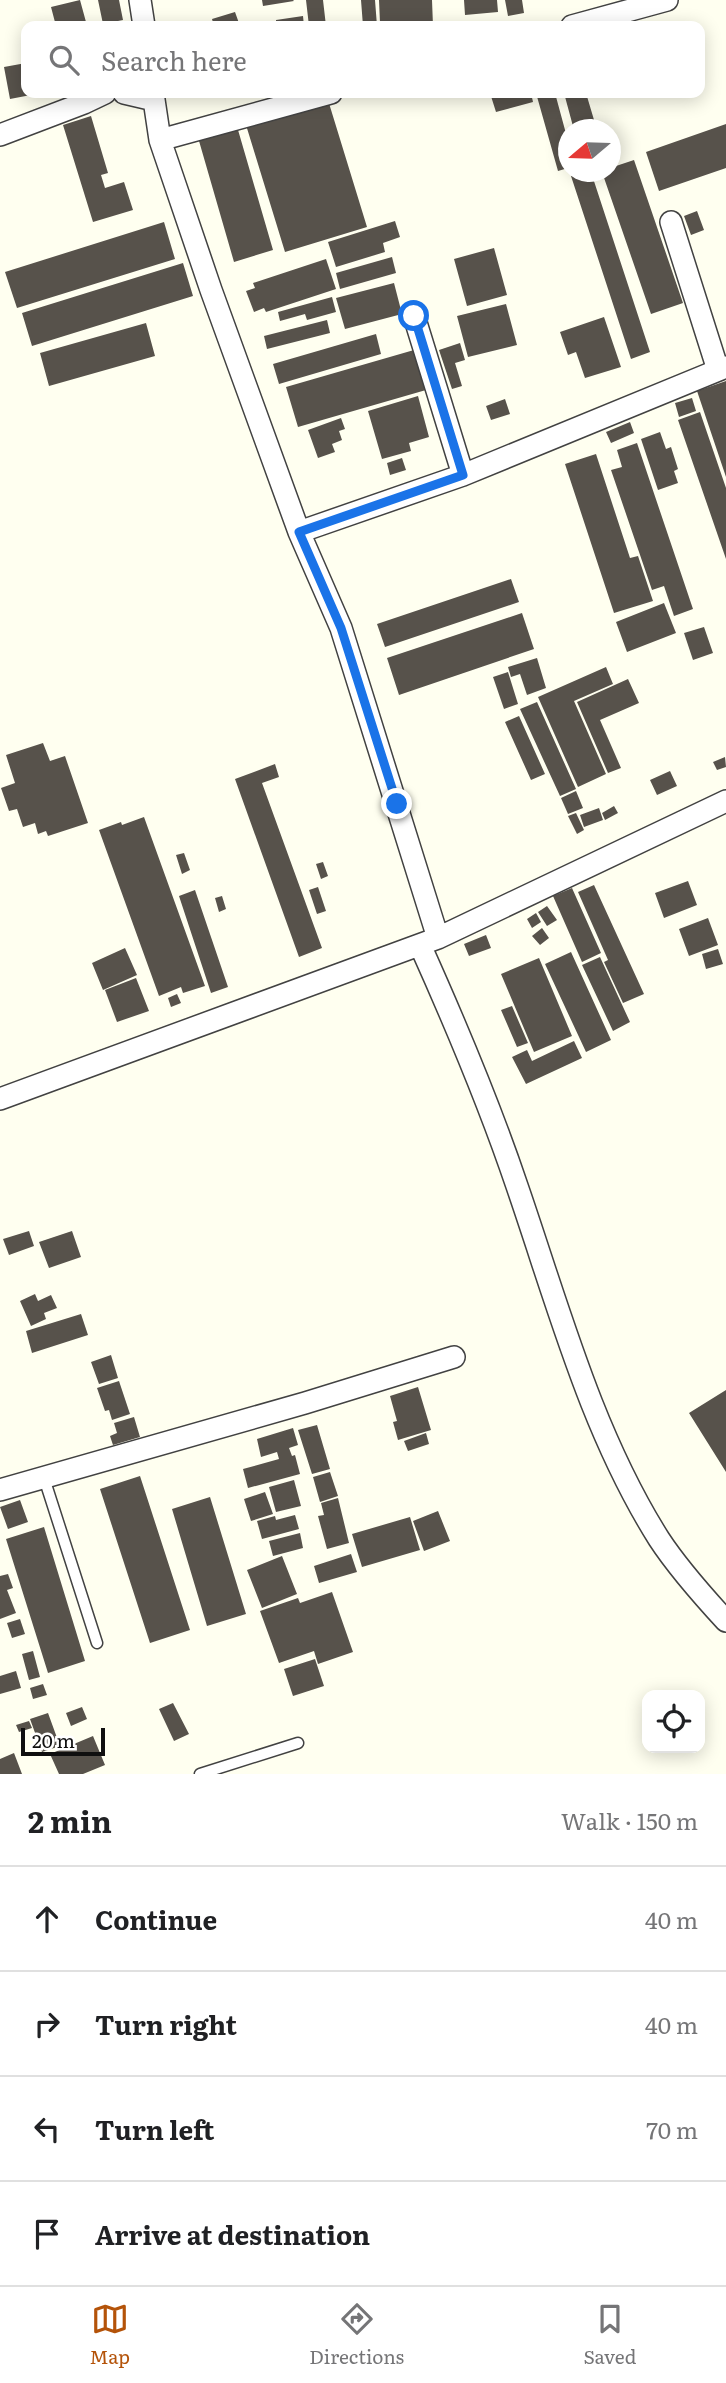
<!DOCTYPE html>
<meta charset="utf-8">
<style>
body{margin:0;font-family:Literata,serif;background:#f6f6f6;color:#202124}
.controls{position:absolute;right:21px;bottom:21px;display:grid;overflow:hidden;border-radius:14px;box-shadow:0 4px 18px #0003}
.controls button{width:63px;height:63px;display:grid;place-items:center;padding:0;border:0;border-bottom:2px solid #e0e0e0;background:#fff;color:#202124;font:35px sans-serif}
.compass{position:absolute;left:558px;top:119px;width:63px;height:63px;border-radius:50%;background:#fff;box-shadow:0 4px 18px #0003;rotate:251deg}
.scale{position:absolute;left:21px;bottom:18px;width:84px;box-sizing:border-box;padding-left:7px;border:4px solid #0f0f0f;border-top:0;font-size:19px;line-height:24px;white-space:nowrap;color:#0f0f0f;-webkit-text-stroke:5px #fff;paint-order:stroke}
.stop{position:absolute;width:21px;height:21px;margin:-16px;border:5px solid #1a73e8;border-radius:50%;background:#fff}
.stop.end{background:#1a73e8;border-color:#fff;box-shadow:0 2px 7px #0008}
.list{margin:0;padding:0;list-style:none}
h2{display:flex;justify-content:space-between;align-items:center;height:91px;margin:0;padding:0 28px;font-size:30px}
h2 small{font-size:23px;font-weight:400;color:#757577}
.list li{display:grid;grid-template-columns:46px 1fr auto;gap:21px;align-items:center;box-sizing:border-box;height:105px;padding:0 28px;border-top:2px solid #e0e0e0}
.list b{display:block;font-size:26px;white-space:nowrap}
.list em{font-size:23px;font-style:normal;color:#757577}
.icon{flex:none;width:38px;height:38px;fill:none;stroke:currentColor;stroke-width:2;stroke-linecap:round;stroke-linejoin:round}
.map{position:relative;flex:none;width:726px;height:1774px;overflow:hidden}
.search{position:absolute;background:#fff;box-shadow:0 4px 18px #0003;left:21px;right:21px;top:21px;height:77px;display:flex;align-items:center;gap:18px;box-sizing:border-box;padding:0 24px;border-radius:14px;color:#757577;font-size:26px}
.sheet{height:511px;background:#fff}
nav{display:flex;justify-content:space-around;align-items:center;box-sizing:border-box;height:98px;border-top:2px solid #e0e0e0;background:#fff;font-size:19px;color:#757577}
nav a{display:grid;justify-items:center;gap:4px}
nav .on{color:#b45309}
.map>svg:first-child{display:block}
.building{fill:#57524b}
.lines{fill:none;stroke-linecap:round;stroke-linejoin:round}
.lane-casing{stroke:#424242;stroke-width:13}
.street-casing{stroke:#424242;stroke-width:24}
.lane{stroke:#fff;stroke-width:10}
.street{stroke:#fff;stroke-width:21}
.route{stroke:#1a73e8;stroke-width:9}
</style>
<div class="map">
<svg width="726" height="1774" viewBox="0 0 726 1774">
<rect width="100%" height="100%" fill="#fffff0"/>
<!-- building -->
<path class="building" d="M80 0 86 22 68 26H56L51 7Z
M98 0H119L123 20 103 24Z
M262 0H293L294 1 263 6Z
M306 0H323L326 26H309Z
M361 0H375L377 26H363Z
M379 0H432L433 26H392L391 23H380Z
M464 0H497L498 12 465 15Z
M505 0H522L524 13 508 16Z
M235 12 240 26H214L212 19Z
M303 16 304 26H276V20Z
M26 63V93L36 94 10 99 4 67Z
M490 93H531L533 102 496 112Z
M536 93H555L568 141V168L558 171Z
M564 93H586L597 130H574Z
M328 100 367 227 285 252 246 125Z
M91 116 108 173 101 175 105 188 124 182 133 210 93 222 63 125Z
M236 123 273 250 234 262 197 134Z
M726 124V168L659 191 646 152Z
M634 160 683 303 651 314 602 172H610V168Z
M586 172H591L650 352 631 359 571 176Z
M697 211 704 230 691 235 684 216Z
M395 221 400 237 383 243 385 252 336 267 328 242Z
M164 222 175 259 17 308 5 272Z
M494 248 507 295 467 306 454 259Z
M392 257 396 273 340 289 336 273Z
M326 259 336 289 266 312 264 308 254 312 246 291 255 288 253 283Z
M183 263 193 296 32 346 22 313Z
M394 283 402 314 345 329 336 298Z
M332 297 336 312 307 320 305 314 280 321 278 312Z
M506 304 517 345 468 357 457 316Z
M604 317 621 367 585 378 576 352 568 355 560 332Z
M327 320 330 333 267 349 264 336Z
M146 323 155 356 49 386 40 353Z
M376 334 381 354 279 384 273 364Z
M460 343 465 360 455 363 462 386 452 389 439 350Z
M414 350 426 390 298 427 286 387Z
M726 381V477L697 391Z
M418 396 429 437 409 443 411 451 382 459 368 411Z
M692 398 696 411 679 417 675 403Z
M505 399 510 414 491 420 486 406Z
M700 412 726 488V559L678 420Z
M341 418 345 429 339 431 342 440 332 444 335 452 318 458 308 430Z
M630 422 634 433 611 443 606 432Z
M660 432 666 449 671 447 678 469 674 471 678 483 658 490 641 439Z
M637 443 693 609 674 616 664 586 652 590 611 470 622 467 617 450Z
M596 454 630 558 638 556 653 601 614 613 565 464Z
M402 458 406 470 390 475 387 463Z
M511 579 519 602 385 647 377 624Z
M664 603 676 633 627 652 616 622Z
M522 613 534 649 399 695 387 658Z
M704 627 713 653 693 660 684 633Z
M537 658 546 688 527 695 520 674 511 677 508 667Z
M606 667 613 684 574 701 606 774 578 787 538 697Z
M508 672 518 704 504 709 493 677Z
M628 679 639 703 600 720 621 768 608 773 577 702Z
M537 702 576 789 560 796 520 709Z
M519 716 545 774 531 780 505 722Z
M43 743 50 761 65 756 88 823 48 836 46 831 38 834 35 823 23 827 17 809 9 811 1 788 15 783 6 755Z
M725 757 726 767 717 770 713 762Z
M275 764 279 777 262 783 322 948 299 957 235 779Z
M670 771 677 786 657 795 650 780Z
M576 791 583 808 568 814 561 798Z
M614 806 618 813 605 820 602 813Z
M599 808 603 820 584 827 580 815Z
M576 813 584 830 577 834 568 816Z
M144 817 205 986 183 993 181 987 159 996 99 830 121 822 122 825Z
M184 853 190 870 182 874 176 855Z
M323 862 328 876 321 879 316 864Z
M688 881 697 905 664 918 655 893Z
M594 885 644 994 623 1003 604 962 608 960 578 892Z
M318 887 326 911 317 914 309 890Z
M572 888 601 953 582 962 553 896Z
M195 890 228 987 211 993 179 896Z
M222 896 226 909 219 912 215 898Z
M547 906 557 920 547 926 538 912Z
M536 913 541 922 532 928 527 919Z
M708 918 718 945 689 956 679 929Z
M542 928 549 938 540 945 532 936Z
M486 935 491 948 469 956 464 944Z
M125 948 137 975 103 990 92 963Z
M718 949 723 964 706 969 702 954Z
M571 952 611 1040 586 1052 545 964Z
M600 957 630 1022 613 1031 582 965Z
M539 958 572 1036 534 1052 501 974Z
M136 978 149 1011 117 1022 105 990Z
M177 994 181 1003 171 1007 168 998Z
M512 1006 528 1043 517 1047 501 1010Z
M574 1041 582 1058 526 1084 512 1057 527 1050 532 1061Z
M29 1231 34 1246 9 1255 3 1239Z
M72 1231 81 1257 49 1268 39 1242Z
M35 1294 38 1301 51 1295 57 1308 44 1313 46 1319 31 1326 20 1301Z
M81 1314 88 1335 32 1353 26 1331Z
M111 1355 118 1378 99 1384 91 1362Z
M119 1381 130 1414 112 1420 109 1410 105 1411 97 1388Z
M418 1387 431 1430 398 1440 393 1422 397 1421 390 1396Z
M726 1390V1472L689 1413Z
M134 1417 140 1437 113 1445 110 1436 117 1433 114 1423Z
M317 1425 330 1469 312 1474 298 1430Z
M293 1428 298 1445 289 1448 292 1456 295 1455 300 1474 248 1488 243 1469 279 1459 277 1452 261 1457 257 1439Z
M426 1433 429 1444 408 1451 404 1441Z
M330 1472 338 1496 320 1502 313 1477Z
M140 1476 190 1630 150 1643 100 1489Z
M294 1480 301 1506 276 1512 269 1487Z
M265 1492 273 1514 251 1521 244 1499Z
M210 1497 246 1614 207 1626 172 1509Z
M338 1498 349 1543 327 1549 318 1516 324 1515 321 1503Z
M20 1500 28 1522 8 1529 0 1507Z
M438 1511 450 1541 424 1551 413 1521Z
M295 1515 299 1529 262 1539 257 1521 275 1516 276 1520Z
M410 1517 420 1550 362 1567 352 1534Z
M44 1527 85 1661 48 1673 6 1539Z
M300 1533 303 1548 273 1556 269 1541Z
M351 1554 357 1572 319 1583 314 1566Z
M282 1556 297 1594 262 1608 247 1570Z
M8 1574 13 1588 7 1590 16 1613 0 1619V1576Z
M332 1592 353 1652 318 1664 314 1651 279 1663 260 1611 298 1598 300 1603Z
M20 1619 25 1634 12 1638 7 1623Z
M33 1651 40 1677 29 1680 22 1654Z
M315 1659 324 1686 293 1696 284 1669Z
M16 1671 21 1688 0 1694V1676Z
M43 1684 47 1695 33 1699 30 1688Z
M173 1703 189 1734 174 1741 159 1709Z
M82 1707 87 1719 71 1726 66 1713Z
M48 1713 60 1746 42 1752 30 1719Z
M29 1721 32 1728 19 1732 16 1725Z
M93 1736 105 1765 83 1774H59L50 1754Z
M14 1753 22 1774H0V1759Z"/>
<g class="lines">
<!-- lane casing -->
<g class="lane-casing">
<path id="lane" d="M44 1478 97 1643
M200 1774 298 1743"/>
</g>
<!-- street casing -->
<g class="street-casing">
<path id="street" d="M140 0 144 26
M572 26 667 0
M124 93 154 100
M153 93 160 140 211 290 299 532 341 628 438 938
M0 135 84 103 105 93
M160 140 331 93
M671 222 718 370
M414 316 463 475
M299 532 463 475 726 367
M420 945C456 1025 489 1103 517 1186 558 1305 591 1431 659 1539 678 1568 702 1595 726 1621
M0 1099 438 938 726 801
M0 1490 305 1403 454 1357"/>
</g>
<!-- lane -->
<use href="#lane" class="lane"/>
<!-- street -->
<use href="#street" class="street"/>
</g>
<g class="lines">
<!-- route -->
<path class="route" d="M397 804 341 628 299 532 463 475 414 316"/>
</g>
</svg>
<div class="controls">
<button><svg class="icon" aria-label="locate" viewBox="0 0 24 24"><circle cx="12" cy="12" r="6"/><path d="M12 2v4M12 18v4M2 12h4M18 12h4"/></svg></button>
</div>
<svg class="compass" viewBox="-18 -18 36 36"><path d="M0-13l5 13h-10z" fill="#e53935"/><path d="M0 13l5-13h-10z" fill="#757577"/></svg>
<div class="scale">20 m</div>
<div class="stop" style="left:414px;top:316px"></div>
<div class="stop end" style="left:397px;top:804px"></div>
<div class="search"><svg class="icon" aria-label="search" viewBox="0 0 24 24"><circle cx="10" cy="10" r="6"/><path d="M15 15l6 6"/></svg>Search here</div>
</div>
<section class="sheet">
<h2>2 min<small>Walk · 150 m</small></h2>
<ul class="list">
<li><svg class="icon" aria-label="ahead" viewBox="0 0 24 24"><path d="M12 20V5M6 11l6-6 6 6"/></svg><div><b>Continue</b></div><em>40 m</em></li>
<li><svg class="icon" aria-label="right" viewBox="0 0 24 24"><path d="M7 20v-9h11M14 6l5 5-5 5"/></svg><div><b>Turn right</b></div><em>40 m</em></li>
<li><svg class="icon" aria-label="left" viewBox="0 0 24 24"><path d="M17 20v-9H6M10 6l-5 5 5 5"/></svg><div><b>Turn left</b></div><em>70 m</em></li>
<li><svg class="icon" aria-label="arrive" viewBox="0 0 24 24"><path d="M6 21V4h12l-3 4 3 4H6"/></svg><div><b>Arrive at destination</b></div></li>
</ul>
</section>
<nav>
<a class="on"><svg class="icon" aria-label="map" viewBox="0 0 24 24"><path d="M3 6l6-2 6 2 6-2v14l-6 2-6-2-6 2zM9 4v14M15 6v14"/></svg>Map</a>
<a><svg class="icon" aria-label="directions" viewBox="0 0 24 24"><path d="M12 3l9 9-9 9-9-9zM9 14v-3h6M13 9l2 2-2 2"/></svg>Directions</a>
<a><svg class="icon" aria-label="saved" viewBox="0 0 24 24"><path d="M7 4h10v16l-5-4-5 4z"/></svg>Saved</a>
</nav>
